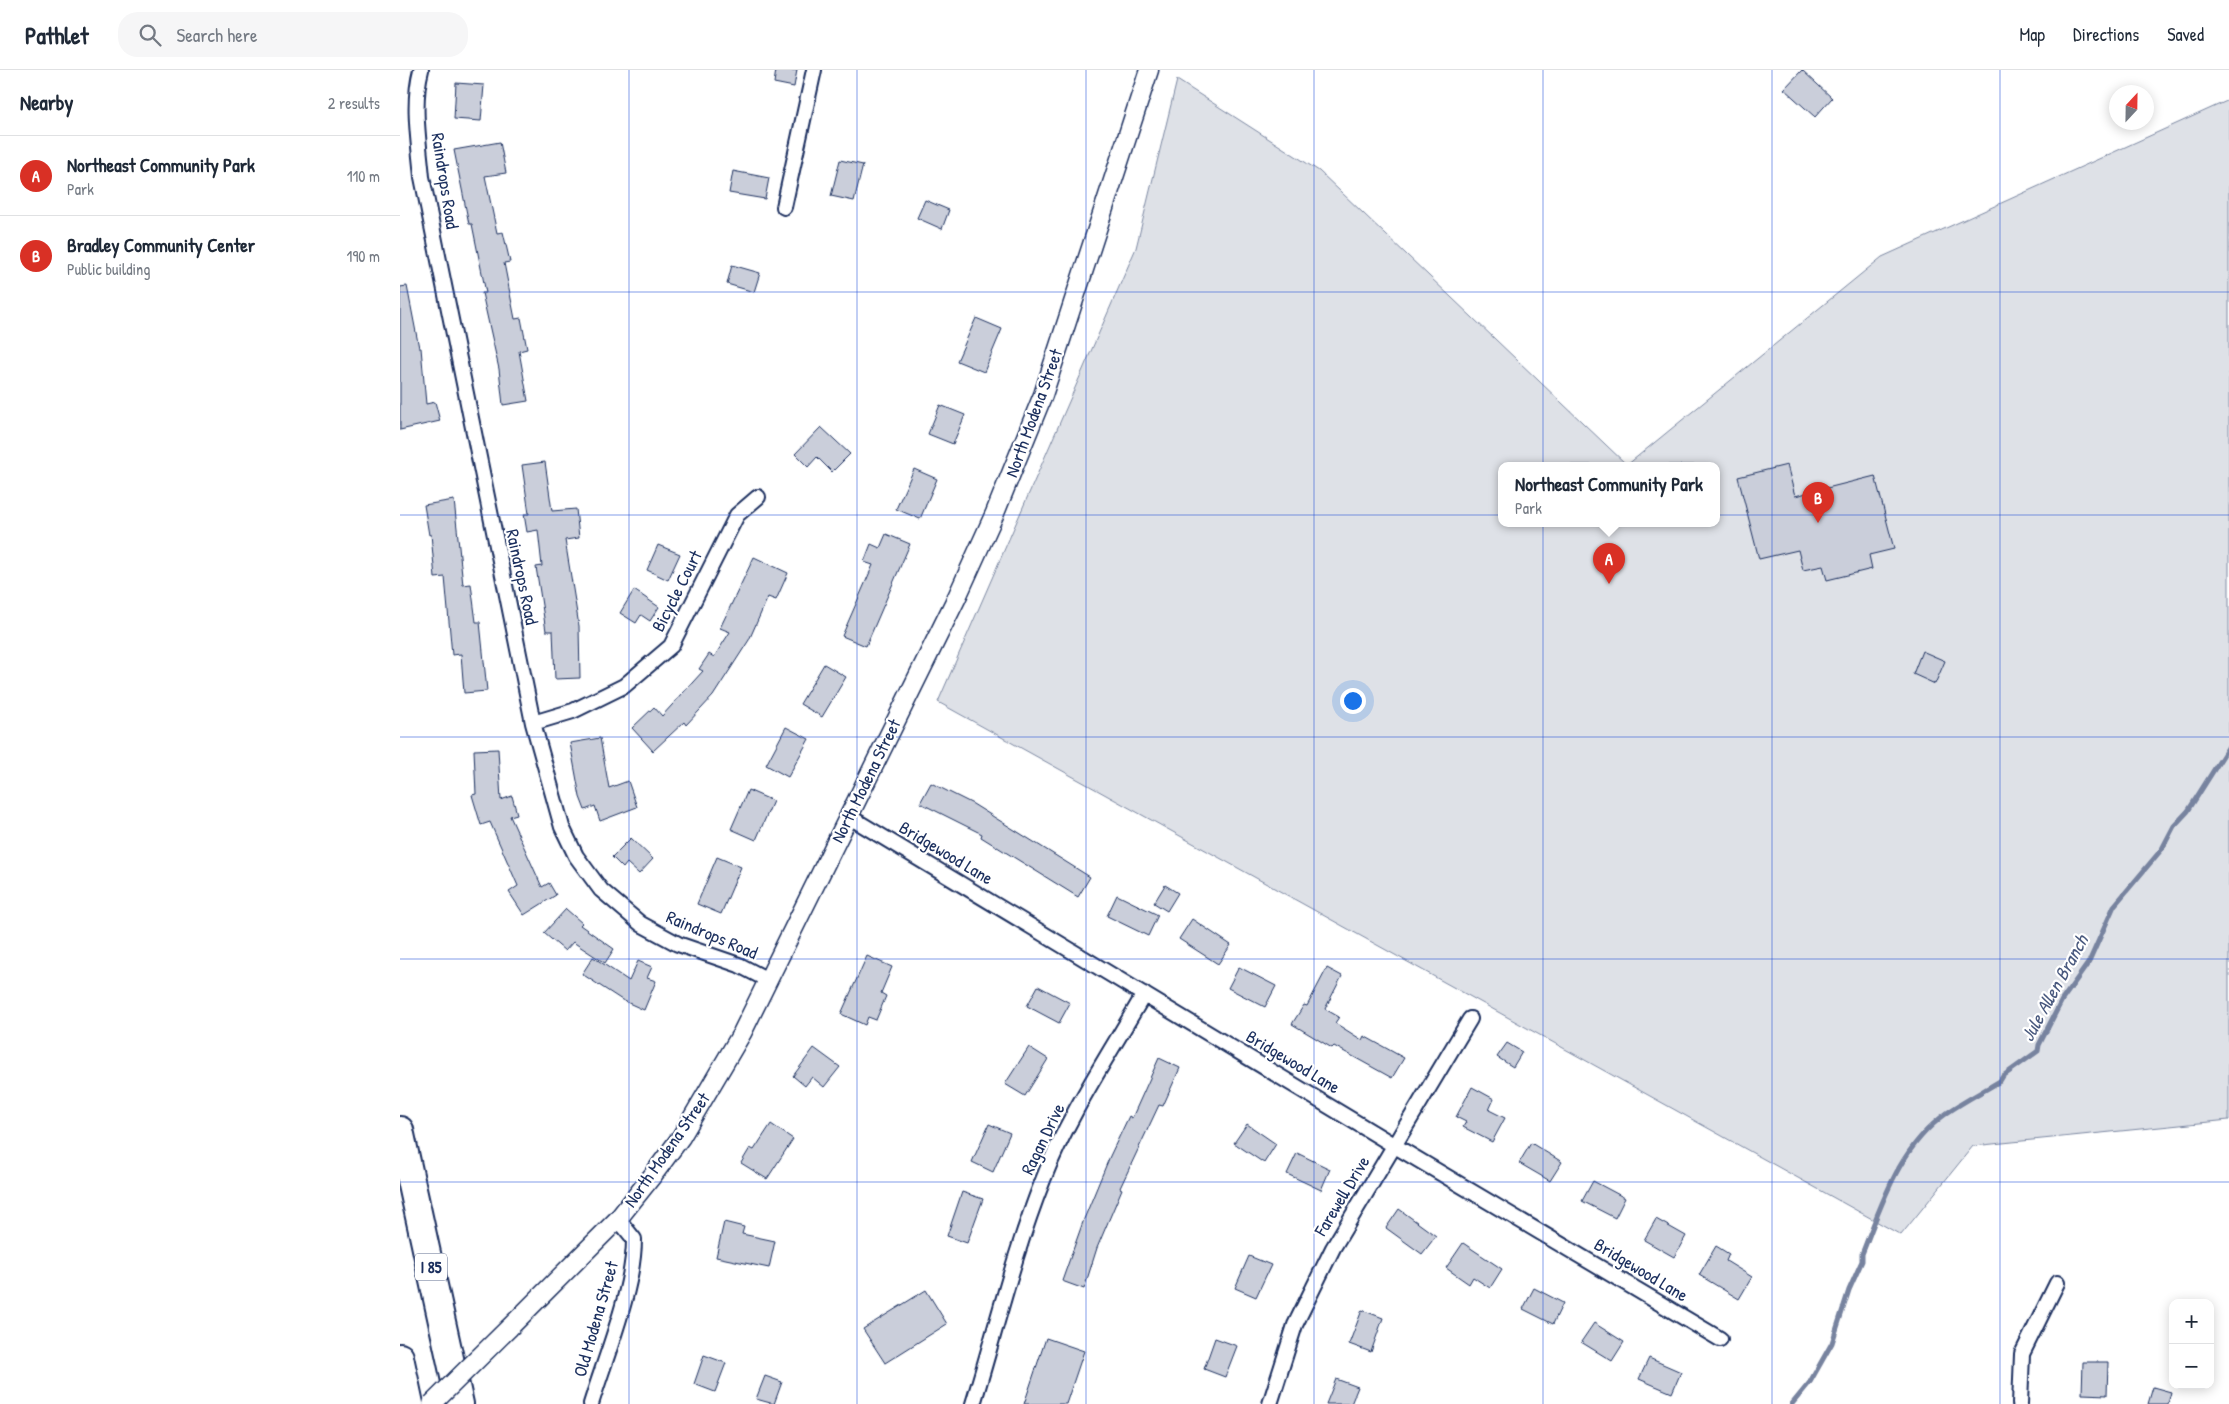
<!DOCTYPE html>
<meta charset="utf-8">
<style>
body{margin:0;font-family:"Patrick Hand",sans-serif;background:#f6f6f7;color:#1f2937}
.controls{position:absolute;right:15px;bottom:15px;display:grid;overflow:hidden;border-radius:10px;box-shadow:0 2px 12px #0003}
.controls button{width:45px;height:45px;display:grid;place-items:center;padding:0;border:0;border-bottom:1px solid #e0e1e3;background:#fff;color:#1f2937;font:25px sans-serif}
.compass{position:absolute;left:1709px;top:15px;width:45px;height:45px;border-radius:50%;background:#fff;box-shadow:0 2px 12px #0003;rotate:22deg}
.you{position:absolute;left:952px;top:630px;width:18px;height:18px;margin:-12px;border:4px solid #fff;border-radius:50%;background:#1a73e8;box-shadow:0 0 0 8px #1a73e833}
.badge{display:grid;place-items:center;width:32px;height:32px;border-radius:50%;background:#d93025;color:#fff;font-size:16px;font-weight:700}
.pin{position:absolute;translate:-50% -41px;filter:drop-shadow(0 1px 2px #0008)}
.pin::after{content:'';position:absolute;top:26px;width:18px;height:15px;background:inherit;clip-path:polygon(0 0,100% 0,50% 100%)}
.popup{position:absolute;left:1098px;top:392px;width:222px;height:65px;box-sizing:border-box;display:grid;place-content:center;border-radius:10px;background:#fff;filter:drop-shadow(0 1px 4px #0005);font-size:16px;white-space:nowrap;color:#747a83}
.popup b{font-size:19px;color:#1f2937}
.popup::after{content:'';position:absolute;left:50%;top:100%;margin-left:-10px;border:10px solid transparent;border-top-color:#fff}
.list{margin:0;padding:0;list-style:none}
h2{display:flex;justify-content:space-between;align-items:center;height:65px;margin:0;padding:0 20px;font-size:21px}
h2 small{font-size:16px;font-weight:400;color:#747a83}
.list li{display:grid;grid-template-columns:32px 1fr auto;gap:15px;align-items:center;box-sizing:border-box;height:80px;padding:0 20px;border-top:1px solid #e0e1e3}
.list b{display:block;font-size:19px;white-space:nowrap}
.list p{margin:0;font-size:16px;white-space:nowrap;color:#747a83}
.list em{font-size:16px;font-style:normal;color:#747a83}
.icon{flex:none;width:28px;height:28px;fill:none;stroke:currentColor;stroke-width:2;stroke-linecap:round;stroke-linejoin:round}
.map{position:relative;flex:none;width:1829px;height:1334px;overflow:hidden}
header{display:flex;align-items:center;gap:30px;box-sizing:border-box;height:70px;padding:0 25px;background:#fff;border-bottom:1px solid #e0e1e3}
header strong{font-size:24px}
nav{display:flex;gap:28px;margin-inline-start:auto;font-size:18px}
.search{width:350px;height:45px;background:#f6f6f7;display:flex;align-items:center;gap:12px;box-sizing:border-box;padding:0 18px;border-radius:20px;color:#747a83;font-size:19px}
main{display:flex}
aside{flex:1;background:#fff}
.map>svg:first-child{display:block}
.green{fill:#dee1e7;stroke:#7c88a2}
.lines{fill:none;stroke-linecap:round;stroke-linejoin:round}
.stream{stroke:#77839f;stroke-width:5}
.building{fill:#caceda;stroke:#1b2f5e}
.minor-casing{stroke:#1b2f5e;stroke-width:18}
.tertiary-casing{stroke:#1b2f5e;stroke-width:21}
.motorway-casing{stroke:#1b2f5e;stroke-width:30}
.minor{stroke:#fff;stroke-width:14}
.tertiary{stroke:#fff;stroke-width:18}
.motorway{stroke:#fff;stroke-width:26}
.tertiary-bridge-casing{stroke:#1b2f5e;stroke-width:21;stroke-linecap:butt}
.tertiary-bridge{stroke:#fff;stroke-width:18}
.grid{fill:none;stroke:#1d4ed8;stroke-width:1;stroke-opacity:0.55}
.labels{text-anchor:middle;stroke-width:4.5;stroke-linejoin:round;paint-order:stroke}
.shield{fill:#fff;stroke:#5f6d8e;stroke-width:1}
.shield-label{font-size:16px;font-weight:bold;fill:#1b2f5e}
.street-label{font-size:18px;fill:#1b2f5e;stroke:#fff}
.water-label{font-size:19px;font-style:italic;fill:#49597e;stroke:#fff}
</style>
<header>
<strong>Pathlet</strong>
<div class="search"><svg class="icon" aria-label="search" viewBox="0 0 24 24"><circle cx="10" cy="10" r="6"/><path d="M15 15l6 6"/></svg>Search here</div>
<nav><a>Map</a><a>Directions</a><a>Saved</a></nav>
</header>
<main>
<aside>
<h2>Nearby<small>2 results</small></h2>
<ul class="list">
<li><span class="badge">A</span><div><b>Northeast Community Park</b><p>Park</p></div><em>110 m</em></li>
<li><span class="badge">B</span><div><b>Bradley Community Center</b><p>Public building</p></div><em>190 m</em></li>
</ul>
</aside>
<div class="map">
<svg width="1829" height="1334" viewBox="0 0 1829 1334">
<rect width="100%" height="100%" fill="#fff"/>
<filter id="ink" filterUnits="userSpaceOnUse"><feTurbulence type="fractalNoise" baseFrequency=".02" numOctaves="2"/><feDisplacementMap in="SourceGraphic" scale="10" xChannelSelector="R" yChannelSelector="G"/><feConvolveMatrix kernelMatrix="1 2 1 2 8 2 1 2 1" color-interpolation-filters="sRGB"/></filter>
<g filter="url(#ink)">
<!-- green -->
<path class="green" d="M777 10 919 101 1227 395H1102V453H1316V395H1227L1482 187 1829 30V1050L1573 1076 1501 1165 538 632 736 178Z"/>
<g class="lines">
<!-- stream -->
<path class="stream" d="M1392 1334 1410 1312 1432 1273 1449 1220 1462 1191V1184C1483 1131 1499 1077 1547 1043 1564 1031 1582 1022 1600 1011L1603 1006 1638 981 1639 975 1662 930 1689 892 1714 836 1762 779 1774 756 1788 741 1829 676"/>
</g>
<!-- building -->
<path class="building" d="M376 0H397L394 17 374 13Z
M1402 0 1432 28 1415 47 1384 19Z
M56 13 84 15 81 51 54 49Z
M100 72 106 103 85 106 97 163 103 162 110 192 104 193 115 249 121 248 127 279 119 281 128 331 103 335 99 299 82 223H86L72 154H69L54 80Z
M440 90 463 95 454 131 431 126Z
M333 101 369 108 365 129 329 123Z
M525 130 549 140 542 159 517 148Z
M332 195 360 203 354 222 327 214Z
M7 216 19 278H21L26 334 35 332 40 351 0 360V217Z
M576 248 602 259 584 302 557 291Z
M540 335 565 345 553 374 528 364Z
M421 357 450 384 432 402 417 387 408 397 395 384Z
M145 392 152 441 176 439 179 468 165 470 179 556 180 608 155 609 153 561H146L136 497 142 496 138 460 127 462 124 444H129L122 395Z
M1387 395 1395 426 1475 406 1494 479 1469 485 1472 499 1427 510 1423 496 1403 500 1398 480 1359 489 1338 407Z
M514 399 537 409 520 449 496 439Z
M54 430 63 515 71 514 76 552H80L87 621 64 623 61 584 52 585 45 507 35 508 31 464 29 465 24 435Z
M486 464 510 474 466 576 442 566 473 495 464 492 471 474 480 478Z
M258 475 280 484 268 510 247 500Z
M354 487 388 503 376 530 368 527 349 570 313 626 286 655 284 652 253 681 232 658 254 637 262 646 303 601 299 599 309 584 314 587 330 562 320 558Z
M234 520 259 537 250 551 241 545 236 553 220 543Z
M1522 581 1545 591 1535 614 1513 604Z
M424 594 446 607 422 647 400 634Z
M386 657 409 669 388 707 366 695Z
M200 668 209 718 228 711 237 737 200 751 195 736 185 740 180 727 170 673Z
M98 679 101 730 112 726 117 744 110 746 142 817 149 813 156 825 124 845 109 822 118 816 90 752 81 755 72 725 76 724 74 680Z
M531 713 573 734 690 807 678 827 581 767 582 764 520 733Z
M348 720 373 731 356 770 331 759Z
M231 768 253 789 239 804 227 793 223 798 212 787Z
M317 787 341 797 321 844 297 834Z
M765 815 778 823 767 841 754 833Z
M717 825 758 845 748 866 707 846Z
M166 839 182 853 180 855 214 879 205 893 173 872 165 881 144 863Z
M792 849 831 875 818 894 779 869Z
M467 886 492 897 481 923 486 926 476 950 468 947 465 955 441 944Z
M193 887 229 911 238 891 252 897 247 908 256 911 244 940 222 930 182 904Z
M839 897 876 916 865 937 828 918Z
M927 898 942 906 925 939 939 947 935 953 962 970 964 966 1004 988 992 1008 934 976 932 978 892 954 904 935 907 936Z
M638 916 670 933 659 953 627 936Z
M1107 973 1122 982 1113 997 1097 987Z
M629 977 648 989 625 1026 605 1014Z
M414 978 440 997 424 1017 412 1007 405 1016 393 1006Z
M759 988 780 998 763 1036 759 1035 720 1118 722 1119 697 1178 684 1219 662 1211 684 1149 710 1086 729 1046 732 1048Z
M1072 1017 1094 1029 1089 1040 1105 1048 1092 1072 1063 1057 1066 1052 1056 1047Z
M371 1054 393 1069 367 1109 341 1093 350 1078 354 1080Z
M589 1054 610 1063 593 1102 572 1092Z
M847 1054 876 1074 864 1093 834 1073Z
M1131 1073 1162 1092 1150 1111 1119 1093Z
M897 1083 930 1099 921 1120 887 1104Z
M1193 1111 1225 1128 1215 1148 1182 1131Z
M562 1122 583 1129 567 1173 547 1166Z
M999 1139 1036 1166 1022 1184 986 1158Z
M1256 1149 1286 1166 1274 1187 1244 1170Z
M324 1152 344 1157 342 1164 375 1171 369 1198 316 1187Z
M1063 1173 1102 1199 1090 1218 1073 1207 1069 1214 1046 1198Z
M1316 1176 1329 1184 1326 1191 1352 1207 1339 1229 1299 1205Z
M849 1186 871 1195 856 1227 835 1218Z
M1134 1218 1163 1233 1153 1254 1123 1239Z
M526 1220 547 1254 485 1293 463 1259Z
M962 1240 983 1248 971 1282 949 1274Z
M1194 1253 1224 1272 1212 1291 1181 1272Z
M646 1268 684 1281 666 1334H624Z
M815 1268 837 1276 825 1307 804 1299Z
M304 1285 326 1293 315 1322 294 1314Z
M1249 1288 1281 1302 1272 1323 1239 1309Z
M1683 1292H1708L1707 1325 1682 1324Z
M365 1306 382 1312 374 1334 356 1329Z
M936 1309 958 1317 951 1334H926Z
M1753 1317 1771 1322 1768 1334H1748Z"/>
<g class="lines">
<!-- minor casing -->
<g class="minor-casing">
<path id="minor" d="M21 0C12 34 19 72 22 107L133 653 162 757 176 786 201 820 241 854 278 874 339 895 368 910
M384 137 414 0
M133 653 173 641 224 616 271 576 337 445 358 427
M448 746 995 1076 1320 1269
M191 1334C206 1285 234 1219 234 1169L218 1149
M573 1334C596 1259 614 1183 643 1110 667 1047 710 983 744 924
M870 1334 895 1255 933 1178 1070 949
M1620 1334 1622 1284 1657 1213"/>
</g>
<!-- tertiary casing -->
<g class="tertiary-casing">
<path id="tertiary" d="M109 1258 218 1149 253 1105 281 1067 342 963 557 527 595 443 643 325 749 0"/>
</g>
<!-- motorway casing -->
<g class="motorway-casing">
<path id="motorway" d="M0 1060 60 1334
M0 1287 10 1334"/>
</g>
<!-- minor -->
<use href="#minor" class="minor"/>
<!-- tertiary -->
<use href="#tertiary" class="tertiary"/>
<!-- motorway -->
<use href="#motorway" class="motorway"/>
<!-- tertiary-bridge casing -->
<g class="tertiary-bridge-casing">
<path id="tertiary-bridge" d="M32 1334 109 1258"/>
</g>
<!-- tertiary-bridge -->
<use href="#tertiary-bridge" class="tertiary-bridge"/>
</g>
</g>
<!-- grid -->
<path class="grid" d="M229 0V1334M457 0V1334M686 0V1334M914 0V1334M1143 0V1334M1372 0V1334M1600 0V1334M0 222H1829M0 445H1829M0 667H1829M0 889H1829M0 1112H1829"/>
<g class="labels">
<!-- shield labels -->
<rect class="shield" x="15" y="1183.5" width="32" height="27" rx="4"/>
<g class="shield-label">
<text x="31" y="1203">I 85</text>
</g>
<!-- street labels -->
<g class="street-label">
<text transform="translate(45 111) rotate(81)" y="6">Raindrops Road</text>
<text transform="translate(634 343) rotate(-70)" y="6">North Modena Street</text>
<text transform="translate(122 507) rotate(78)" y="6">Raindrops Road</text>
<text transform="translate(277 521) rotate(-63)" y="6">Bicycle Court</text>
<text transform="translate(466 711) rotate(-64)" y="6">North Modena Street</text>
<text transform="translate(546 783) rotate(31)" y="6">Bridgewood Lane</text>
<text transform="translate(312 865) rotate(23)" y="6">Raindrops Road</text>
<text transform="translate(893 992) rotate(31)" y="6">Bridgewood Lane</text>
<text transform="translate(643 1069) rotate(-64)" y="6">Ragan Drive</text>
<text transform="translate(267 1080) rotate(-55)" y="6">North Modena Street</text>
<text transform="translate(942 1126) rotate(-59)" y="6">Farewell Drive</text>
<text transform="translate(1241 1200) rotate(31)" y="6">Bridgewood Lane</text>
<text transform="translate(196 1249) rotate(-74)" y="6">Old Modena Street</text>
</g>
<!-- water labels -->
<g class="water-label">
<text transform="translate(1654 918) rotate(-61)" y="7">Jule Allen Branch</text>
</g>
</g>
</svg>
<div class="controls">
<button>+</button>
<button>−</button>
</div>
<svg class="compass" viewBox="-18 -18 36 36"><path d="M0-13l5 13h-10z" fill="#e53935"/><path d="M0 13l5-13h-10z" fill="#747a83"/></svg>
<div class="you"></div>
<div class="pin badge" style="left:1209px;top:514px">A</div>
<div class="popup"><b>Northeast Community Park</b>Park</div>
<div class="pin badge" style="left:1418px;top:453px">B</div>
</div>
</main>
